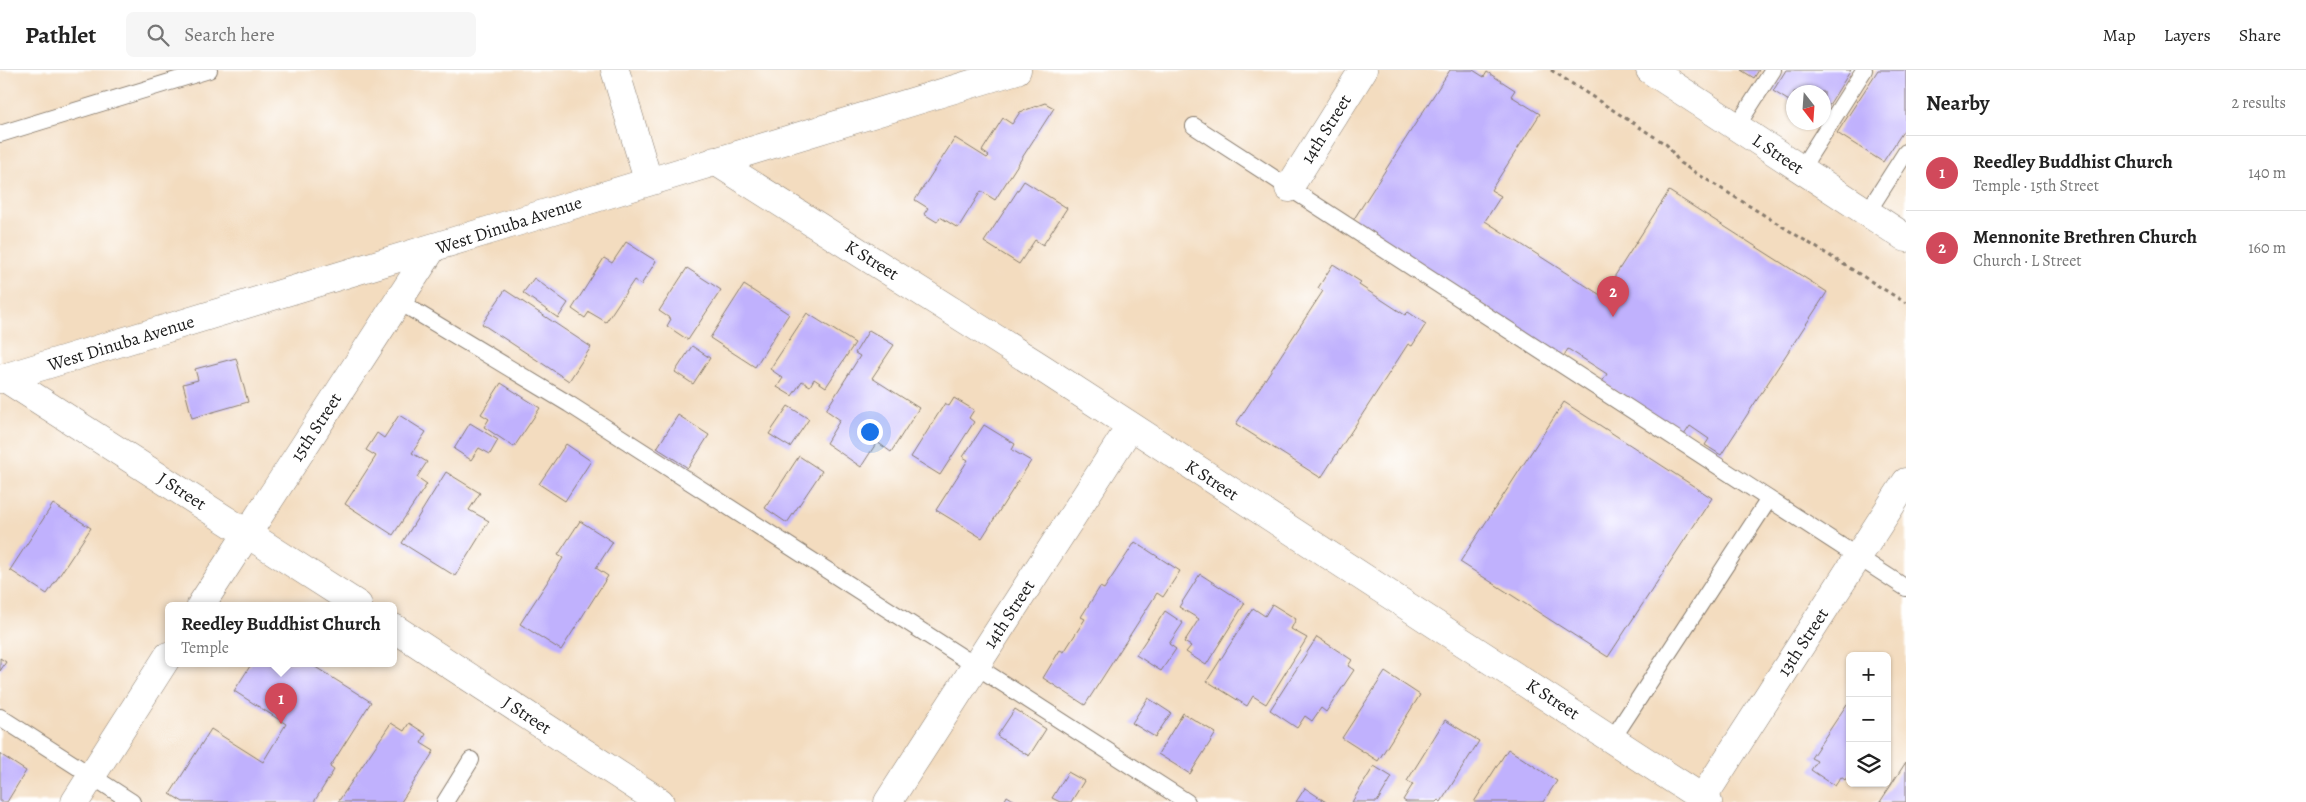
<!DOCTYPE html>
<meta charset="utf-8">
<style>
body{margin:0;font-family:Alegreya,serif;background:#f6f6f6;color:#222}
.controls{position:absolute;right:15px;bottom:15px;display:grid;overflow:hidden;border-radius:8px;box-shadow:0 1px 4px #0004}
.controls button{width:45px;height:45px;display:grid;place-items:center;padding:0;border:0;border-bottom:1px solid #e0e0e0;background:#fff;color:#222;font:25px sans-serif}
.compass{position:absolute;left:1786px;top:15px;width:45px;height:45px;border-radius:50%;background:#fff;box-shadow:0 1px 4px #0004;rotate:163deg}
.you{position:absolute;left:869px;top:361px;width:18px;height:18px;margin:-12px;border:4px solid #fff;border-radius:50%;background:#1a73e8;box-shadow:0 0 0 8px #1a73e833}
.badge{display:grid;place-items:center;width:32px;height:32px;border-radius:50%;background:#d1495b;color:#fff;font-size:16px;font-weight:700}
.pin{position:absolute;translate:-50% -41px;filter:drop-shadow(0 1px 2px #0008)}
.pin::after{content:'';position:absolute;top:26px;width:18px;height:15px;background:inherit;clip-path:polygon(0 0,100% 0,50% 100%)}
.popup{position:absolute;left:165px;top:532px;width:232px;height:65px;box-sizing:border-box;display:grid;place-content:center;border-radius:8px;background:#fff;filter:drop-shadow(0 1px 4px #0005);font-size:16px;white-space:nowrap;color:#767676}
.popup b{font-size:19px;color:#222}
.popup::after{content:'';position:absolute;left:50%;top:100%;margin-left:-10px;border:10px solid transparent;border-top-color:#fff}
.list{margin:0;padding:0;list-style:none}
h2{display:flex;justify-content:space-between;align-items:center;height:65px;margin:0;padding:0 20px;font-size:21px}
h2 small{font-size:16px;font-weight:400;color:#767676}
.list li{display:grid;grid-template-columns:32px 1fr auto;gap:15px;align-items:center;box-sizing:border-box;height:75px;padding:0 20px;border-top:1px solid #e0e0e0}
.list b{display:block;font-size:19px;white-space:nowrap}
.list p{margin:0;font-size:16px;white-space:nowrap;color:#767676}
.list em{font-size:16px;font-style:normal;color:#767676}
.icon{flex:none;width:28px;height:28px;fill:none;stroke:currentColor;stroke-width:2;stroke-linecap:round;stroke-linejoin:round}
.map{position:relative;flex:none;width:1906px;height:732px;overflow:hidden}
header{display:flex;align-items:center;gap:30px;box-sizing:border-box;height:70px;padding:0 25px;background:#fff;border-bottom:1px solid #e0e0e0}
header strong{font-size:24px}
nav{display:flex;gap:28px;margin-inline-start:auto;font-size:18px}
.search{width:350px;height:45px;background:#f6f6f6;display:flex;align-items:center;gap:12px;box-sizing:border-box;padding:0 18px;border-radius:8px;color:#767676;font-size:19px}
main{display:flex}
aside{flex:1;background:#fff}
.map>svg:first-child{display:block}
.building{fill:#c0b1fd}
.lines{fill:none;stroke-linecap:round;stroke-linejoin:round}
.lane-casing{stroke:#887c6e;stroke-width:18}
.street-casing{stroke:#887c6e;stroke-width:29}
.secondary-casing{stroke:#887c6e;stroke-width:29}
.path{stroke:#887c6e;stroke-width:3;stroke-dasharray:4 4;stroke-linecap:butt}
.lane{stroke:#fff;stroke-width:16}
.street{stroke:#fff;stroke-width:28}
.secondary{stroke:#fff;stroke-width:28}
.labels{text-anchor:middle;stroke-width:4.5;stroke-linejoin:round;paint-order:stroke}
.street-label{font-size:18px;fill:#1c1c1c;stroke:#fff}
</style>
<header>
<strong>Pathlet</strong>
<div class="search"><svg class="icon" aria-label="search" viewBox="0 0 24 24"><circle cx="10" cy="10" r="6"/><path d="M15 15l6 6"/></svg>Search here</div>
<nav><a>Map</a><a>Layers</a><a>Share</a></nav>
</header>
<main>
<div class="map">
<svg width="1906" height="732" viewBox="0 0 1906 732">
<rect width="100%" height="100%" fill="#fff"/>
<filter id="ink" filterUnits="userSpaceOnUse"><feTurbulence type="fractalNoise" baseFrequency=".02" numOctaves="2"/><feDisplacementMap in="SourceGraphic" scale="10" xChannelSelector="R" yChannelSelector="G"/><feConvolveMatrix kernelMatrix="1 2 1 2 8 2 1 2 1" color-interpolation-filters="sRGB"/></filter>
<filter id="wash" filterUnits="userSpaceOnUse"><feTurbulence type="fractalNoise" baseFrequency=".0096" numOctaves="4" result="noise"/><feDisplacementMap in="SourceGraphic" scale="20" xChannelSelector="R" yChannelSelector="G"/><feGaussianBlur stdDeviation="1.12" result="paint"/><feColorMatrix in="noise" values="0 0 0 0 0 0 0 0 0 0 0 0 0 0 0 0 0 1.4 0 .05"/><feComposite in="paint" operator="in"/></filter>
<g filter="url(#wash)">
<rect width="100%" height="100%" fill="#f3dcbf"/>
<g id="blocks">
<!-- building -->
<path class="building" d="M1450 0H1473L1484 7 1487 2 1515 20 1511 26 1540 44 1491 120 1501 126 1485 151 1602 226 1669 121 1827 222 1721 385 1705 375 1709 369 1690 356 1684 365 1602 312 1607 304 1568 279 1563 287 1352 152Z
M1741 0H1759L1754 8Z
M1786 0H1851L1824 43V22H1794V34L1773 21Z
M1878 0H1906V57L1883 92 1837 63Z
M1045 33 1054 38 995 130 981 121 958 158 940 147 937 152 924 144 928 138 915 130 955 68 987 88 989 86 982 81 1003 48 1012 54 1020 42Z
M1024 111 1067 138 1043 175 1035 170 1019 194 984 172Z
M626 172 656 191 641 215 634 210 606 252 589 242 585 248 572 239 604 188 612 193Z
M1333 194 1361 212 1359 215 1405 245 1408 242 1426 254 1412 276 1408 274 1321 408 1236 354 1323 221 1318 218Z
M687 198 721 220 688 270 667 256 671 249 659 241Z
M534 208 568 233 558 248 523 223Z
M744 215 789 244 755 297 710 268Z
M505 220 591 277 569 311 482 254Z
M807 243 855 273 826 317 814 309 810 316 802 311 792 326 777 317 783 308 770 299Z
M869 260 894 275 872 308 919 338 891 382 877 372 861 397 826 373 840 350 826 340 860 286 855 283Z
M692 276 710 288 693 314 675 302Z
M236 288 248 332 192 348 183 314 198 310 195 299Z
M501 313 540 338 514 377 484 357 489 349 481 344Z
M954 328 974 340 969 348 974 352 940 405 911 387 945 333 949 336Z
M1564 332 1712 428 1608 587 1460 492Z
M788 336 809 349 790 377 769 364Z
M399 345 426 362 412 383 427 392 417 407 427 414 393 465 345 434 376 386 366 380 377 363 384 368Z
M678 345 709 365 688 398 657 378Z
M470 353 498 370 490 384 479 378 471 390 454 379Z
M984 355 1015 374 1012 380 1031 391 982 468 936 440 968 390 963 387Z
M566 374 591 391 565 431 539 414Z
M799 386 822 401 787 453 765 438Z
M446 402 480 423 469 440 489 451 455 506 402 473Z
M53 434 91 458 47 524 10 500Z
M580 451 613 472 596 498 608 506 561 580 520 554 563 488 558 485Z
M1135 472 1180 501 1163 527 1157 523 1085 635 1043 608 1060 580 1064 582 1085 549 1081 547 1100 517 1104 519Z
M1200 504 1245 533 1206 595 1186 582 1191 576 1184 572 1199 549 1179 537Z
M1272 534 1296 549 1291 559 1307 568 1266 634 1253 626 1247 636 1207 611 1253 538 1265 546Z
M1165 541 1183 553 1169 574 1176 579 1161 601 1136 585Z
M1317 567 1352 590 1348 596 1354 600 1326 642 1321 638 1312 651 1305 646 1297 658 1270 640Z
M0 588 6 592 0 601Z
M252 593H309L371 632 330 697 334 700 314 732H183L170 724 211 659 263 692 286 654 234 621Z
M1385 602 1420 625 1378 691 1342 668Z
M1148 628 1171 643 1155 667 1132 653Z
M1847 634 1850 636V703L1845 710 1841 707 1835 716 1811 700 1817 691 1811 688Z
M1015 639 1046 659 1029 686 997 666Z
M1183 643 1216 663 1190 704 1158 684Z
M1445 650 1479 671 1441 732 1438 730 1436 732H1406L1403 730 1413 714 1407 711Z
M391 653 404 661 409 653 426 664 421 673 434 681 401 732H338Z
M1508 679 1557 711 1543 732H1474Z
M0 684 26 701 7 732H0Z
M1906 692V732H1880Z
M1374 696 1392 707 1377 732H1352Z
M1068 702 1084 711 1071 732H1060L1052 728Z
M1305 718 1326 732H1296Z
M1007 726 1017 732H1004Z"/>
</g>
</g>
<g filter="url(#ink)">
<use href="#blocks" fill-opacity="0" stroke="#887c6e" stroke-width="1"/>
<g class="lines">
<!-- lane casing -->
<g class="lane-casing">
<path id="lane" d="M1194 56 1906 518
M1737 56 1773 0
M0 64 209 0
M1801 99 1864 0
M1867 143 1906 82
M398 231 569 334 1187 732
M0 647 132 732
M1613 668 1769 429
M445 732 471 690"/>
</g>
<!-- street casing -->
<g class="street-casing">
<path id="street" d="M615 0 648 110
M1650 0 1906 168
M715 91 1042 298 1708 732
M1289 118 1363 0
M5 308 358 535
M201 535 432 179
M394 558 660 732
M75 732 168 586
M888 732 1130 357
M1700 732 1906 412"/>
</g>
<!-- secondary casing -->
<g class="secondary-casing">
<path id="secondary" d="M0 309C339 207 678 102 1017 0"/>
</g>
<!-- path -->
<path class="path" d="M1551 0 1667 75 1680 93 1906 233"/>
<!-- lane -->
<use href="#lane" class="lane"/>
<!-- street -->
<use href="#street" class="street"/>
<!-- secondary -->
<use href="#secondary" class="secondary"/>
</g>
</g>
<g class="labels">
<!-- street labels -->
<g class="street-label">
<text transform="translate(1326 59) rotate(-58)" y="6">14th Street</text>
<text transform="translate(1778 84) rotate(34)" y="6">L Street</text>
<text transform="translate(509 155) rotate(-18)" y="6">West Dinuba Avenue</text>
<text transform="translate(872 190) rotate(32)" y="6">K Street</text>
<text transform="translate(121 273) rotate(-17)" y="6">West Dinuba Avenue</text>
<text transform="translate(316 357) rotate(-57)" y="6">15th Street</text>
<text transform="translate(1212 410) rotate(33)" y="6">K Street</text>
<text transform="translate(182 421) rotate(33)" y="6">J Street</text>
<text transform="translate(1009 544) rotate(-57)" y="6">14th Street</text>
<text transform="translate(1803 572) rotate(-57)" y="6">13th Street</text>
<text transform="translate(1553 629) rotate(33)" y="6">K Street</text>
<text transform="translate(527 645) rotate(33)" y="6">J Street</text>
</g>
</g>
</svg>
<div class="controls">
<button>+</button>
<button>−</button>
<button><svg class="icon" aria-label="layers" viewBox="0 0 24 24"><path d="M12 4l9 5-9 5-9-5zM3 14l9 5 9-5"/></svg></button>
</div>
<svg class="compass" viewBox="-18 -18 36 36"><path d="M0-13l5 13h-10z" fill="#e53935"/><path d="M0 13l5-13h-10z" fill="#767676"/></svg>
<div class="you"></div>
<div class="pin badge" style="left:281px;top:654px">1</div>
<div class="popup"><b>Reedley Buddhist Church</b>Temple</div>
<div class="pin badge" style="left:1613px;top:247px">2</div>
</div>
<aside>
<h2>Nearby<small>2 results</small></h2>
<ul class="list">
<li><span class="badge">1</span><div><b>Reedley Buddhist Church</b><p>Temple · 15th Street</p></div><em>140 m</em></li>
<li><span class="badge">2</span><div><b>Mennonite Brethren Church</b><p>Church · L Street</p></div><em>160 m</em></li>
</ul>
</aside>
</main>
